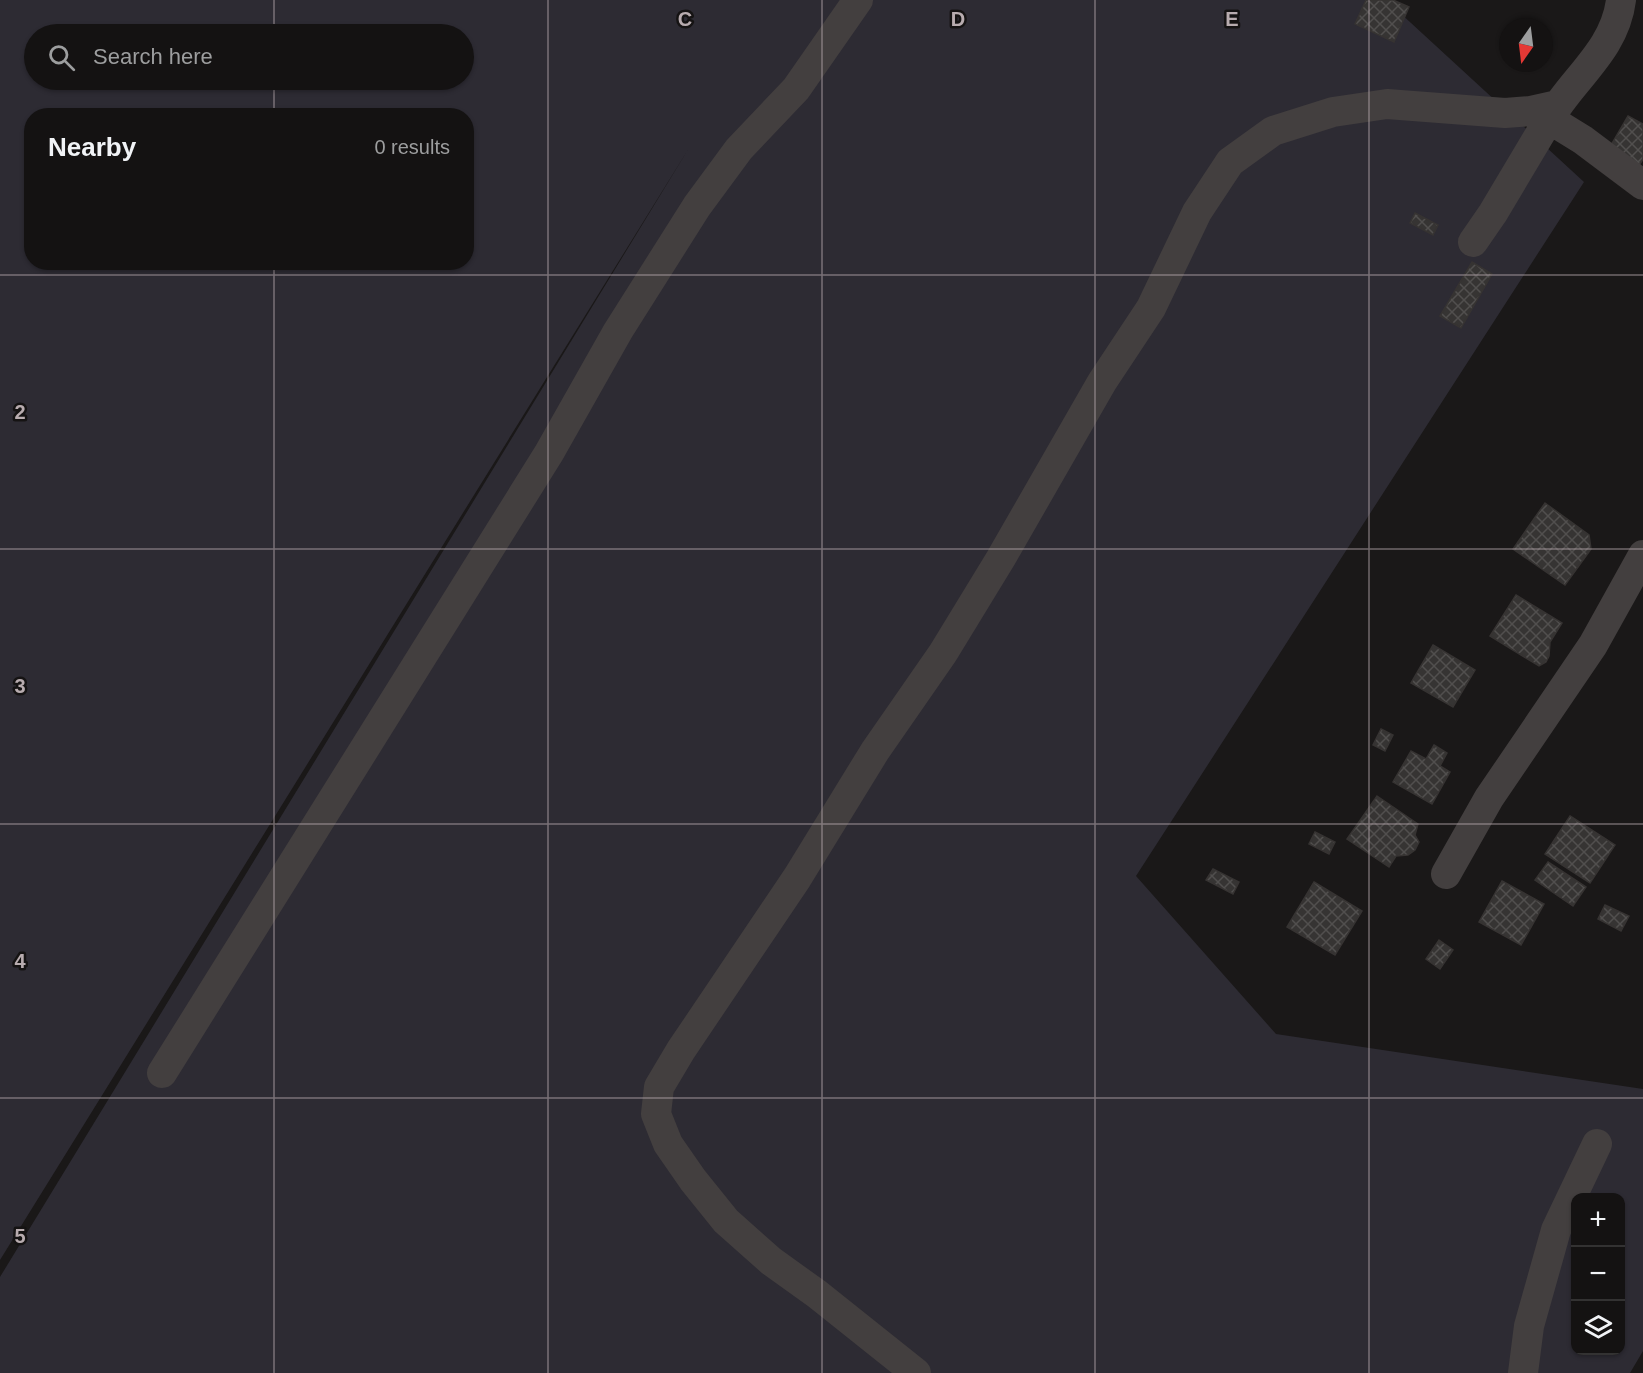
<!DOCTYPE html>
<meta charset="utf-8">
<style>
body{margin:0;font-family:Arial,sans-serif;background:#1d1b1b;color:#f1f3f6}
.controls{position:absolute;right:18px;bottom:18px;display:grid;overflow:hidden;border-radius:12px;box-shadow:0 2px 4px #0004}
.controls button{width:54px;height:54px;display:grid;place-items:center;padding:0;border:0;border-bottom:2px solid #333232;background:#141212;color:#f1f3f6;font:30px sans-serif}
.compass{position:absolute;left:1499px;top:18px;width:54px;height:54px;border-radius:50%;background:#141212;box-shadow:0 2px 4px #0004;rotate:194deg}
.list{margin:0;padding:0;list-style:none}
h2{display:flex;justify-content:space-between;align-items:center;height:78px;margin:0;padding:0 24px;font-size:26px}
h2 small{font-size:20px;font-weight:400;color:#9d9e9f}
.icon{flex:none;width:33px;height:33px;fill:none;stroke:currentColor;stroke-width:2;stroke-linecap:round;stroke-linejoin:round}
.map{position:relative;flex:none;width:1643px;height:1373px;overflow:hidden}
.search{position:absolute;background:#141212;box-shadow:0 2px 4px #0004;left:24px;top:24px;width:450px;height:66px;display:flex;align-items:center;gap:15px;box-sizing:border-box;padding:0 21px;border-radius:33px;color:#9d9e9f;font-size:22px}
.panel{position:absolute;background:#141212;box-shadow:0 2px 4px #0004;left:24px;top:108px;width:450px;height:162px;border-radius:24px}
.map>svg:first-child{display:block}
.green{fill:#2d2b33;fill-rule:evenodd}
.building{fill:url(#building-cross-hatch);stroke:#363332;stroke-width:1.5}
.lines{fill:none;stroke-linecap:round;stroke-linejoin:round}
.minor{stroke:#433f3f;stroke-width:30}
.grid{fill:none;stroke:#b8acaf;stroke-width:1.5;stroke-opacity:0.55}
.grid-label{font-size:20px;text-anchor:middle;font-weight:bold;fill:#b8acaf;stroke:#151313;stroke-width:5;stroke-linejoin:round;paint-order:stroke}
</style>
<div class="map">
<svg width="1643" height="1373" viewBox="0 0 1643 1373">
<defs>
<pattern id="building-cross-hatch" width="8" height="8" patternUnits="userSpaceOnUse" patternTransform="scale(1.5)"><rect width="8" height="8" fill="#363433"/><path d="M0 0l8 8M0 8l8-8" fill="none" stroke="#514f4e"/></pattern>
</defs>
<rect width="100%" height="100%" fill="#1a1818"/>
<!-- green -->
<path class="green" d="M0 0H1386L1584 182 1136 876 1276 1034 1643 1089V1351L1630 1373H0V1277L689 148 0 1260ZM34 34H464V80H34ZM32 116H466V262H32ZM1576 1198H1620V1350H1576Z"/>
<!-- building -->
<path class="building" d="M1366 0H1393L1409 7 1394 42 1355 24Z
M1628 116 1643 124V159L1637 169 1607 152Z
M1415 213 1438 225 1433 235 1410 223Z
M1472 262 1492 274 1461 328 1440 316Z
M1545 503 1589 535 1591 549 1565 585 1513 549Z
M1516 595 1562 623 1550 642 1549 656 1546 662 1539 666 1490 636Z
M1433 645 1475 670 1453 707 1411 683Z
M1381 729 1393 735 1385 751 1373 745Z
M1434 745 1447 753 1440 766 1450 772 1432 804 1393 782 1411 751 1426 759Z
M1377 796 1418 824 1415 835 1419 842 1415 850 1408 855 1396 856 1389 867 1347 839Z
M1570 816 1615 845 1590 883 1545 854Z
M1315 832 1335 842 1329 854 1309 844Z
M1548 862 1586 887 1573 906 1535 880Z
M1213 869 1239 882 1233 894 1206 880Z
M1502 881 1544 904 1521 945 1479 922Z
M1314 882 1362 911 1335 955 1287 927Z
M1605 905 1629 916 1621 931 1598 919Z
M1439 940 1453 950 1440 969 1426 959Z"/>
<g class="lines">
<!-- minor -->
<path class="minor" d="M1621 0C1615 50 1573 78 1549 119L1583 140 1643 185
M1473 242 1493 213 1549 119
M1446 874 1489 798 1593 645 1643 555
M162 1073 549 453 618 331 697 206 739 149 796 89 858 0
M916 1373 817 1294 771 1261 726 1221 693 1180 668 1144 656 1114 659 1087 681 1050 797 878 875 751 943 653 1001 558 1102 382 1151 308 1197 212 1230 162 1273 131 1333 112 1387 104 1505 113 1531 111 1558 105
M1523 1373 1529 1326 1556 1230 1597 1144"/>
</g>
<!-- grid -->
<path class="grid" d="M274 0V34M548 0V1373M822 0V1373M1095 0V1373M1369 0V1373M274 80V116M274 262V1373M0 275H1643M0 549H1643M0 824H1643M0 1098H1643"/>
<g class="grid-label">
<text x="685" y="26">C</text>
<text x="958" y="26">D</text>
<text x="1232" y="26">E</text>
<text x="20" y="419">2</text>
<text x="20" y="693">3</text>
<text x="20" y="968">4</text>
<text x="20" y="1243">5</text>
</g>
</svg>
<div class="controls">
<button>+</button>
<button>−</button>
<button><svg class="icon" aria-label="layers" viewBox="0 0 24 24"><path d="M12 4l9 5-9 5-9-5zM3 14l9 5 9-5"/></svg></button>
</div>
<svg class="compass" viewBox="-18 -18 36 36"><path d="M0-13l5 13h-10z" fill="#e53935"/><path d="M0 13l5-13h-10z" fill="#9d9e9f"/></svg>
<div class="search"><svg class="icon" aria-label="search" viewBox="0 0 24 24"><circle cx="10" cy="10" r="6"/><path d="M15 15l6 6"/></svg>Search here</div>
<section class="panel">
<h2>Nearby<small>0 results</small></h2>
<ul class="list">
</ul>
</section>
</div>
